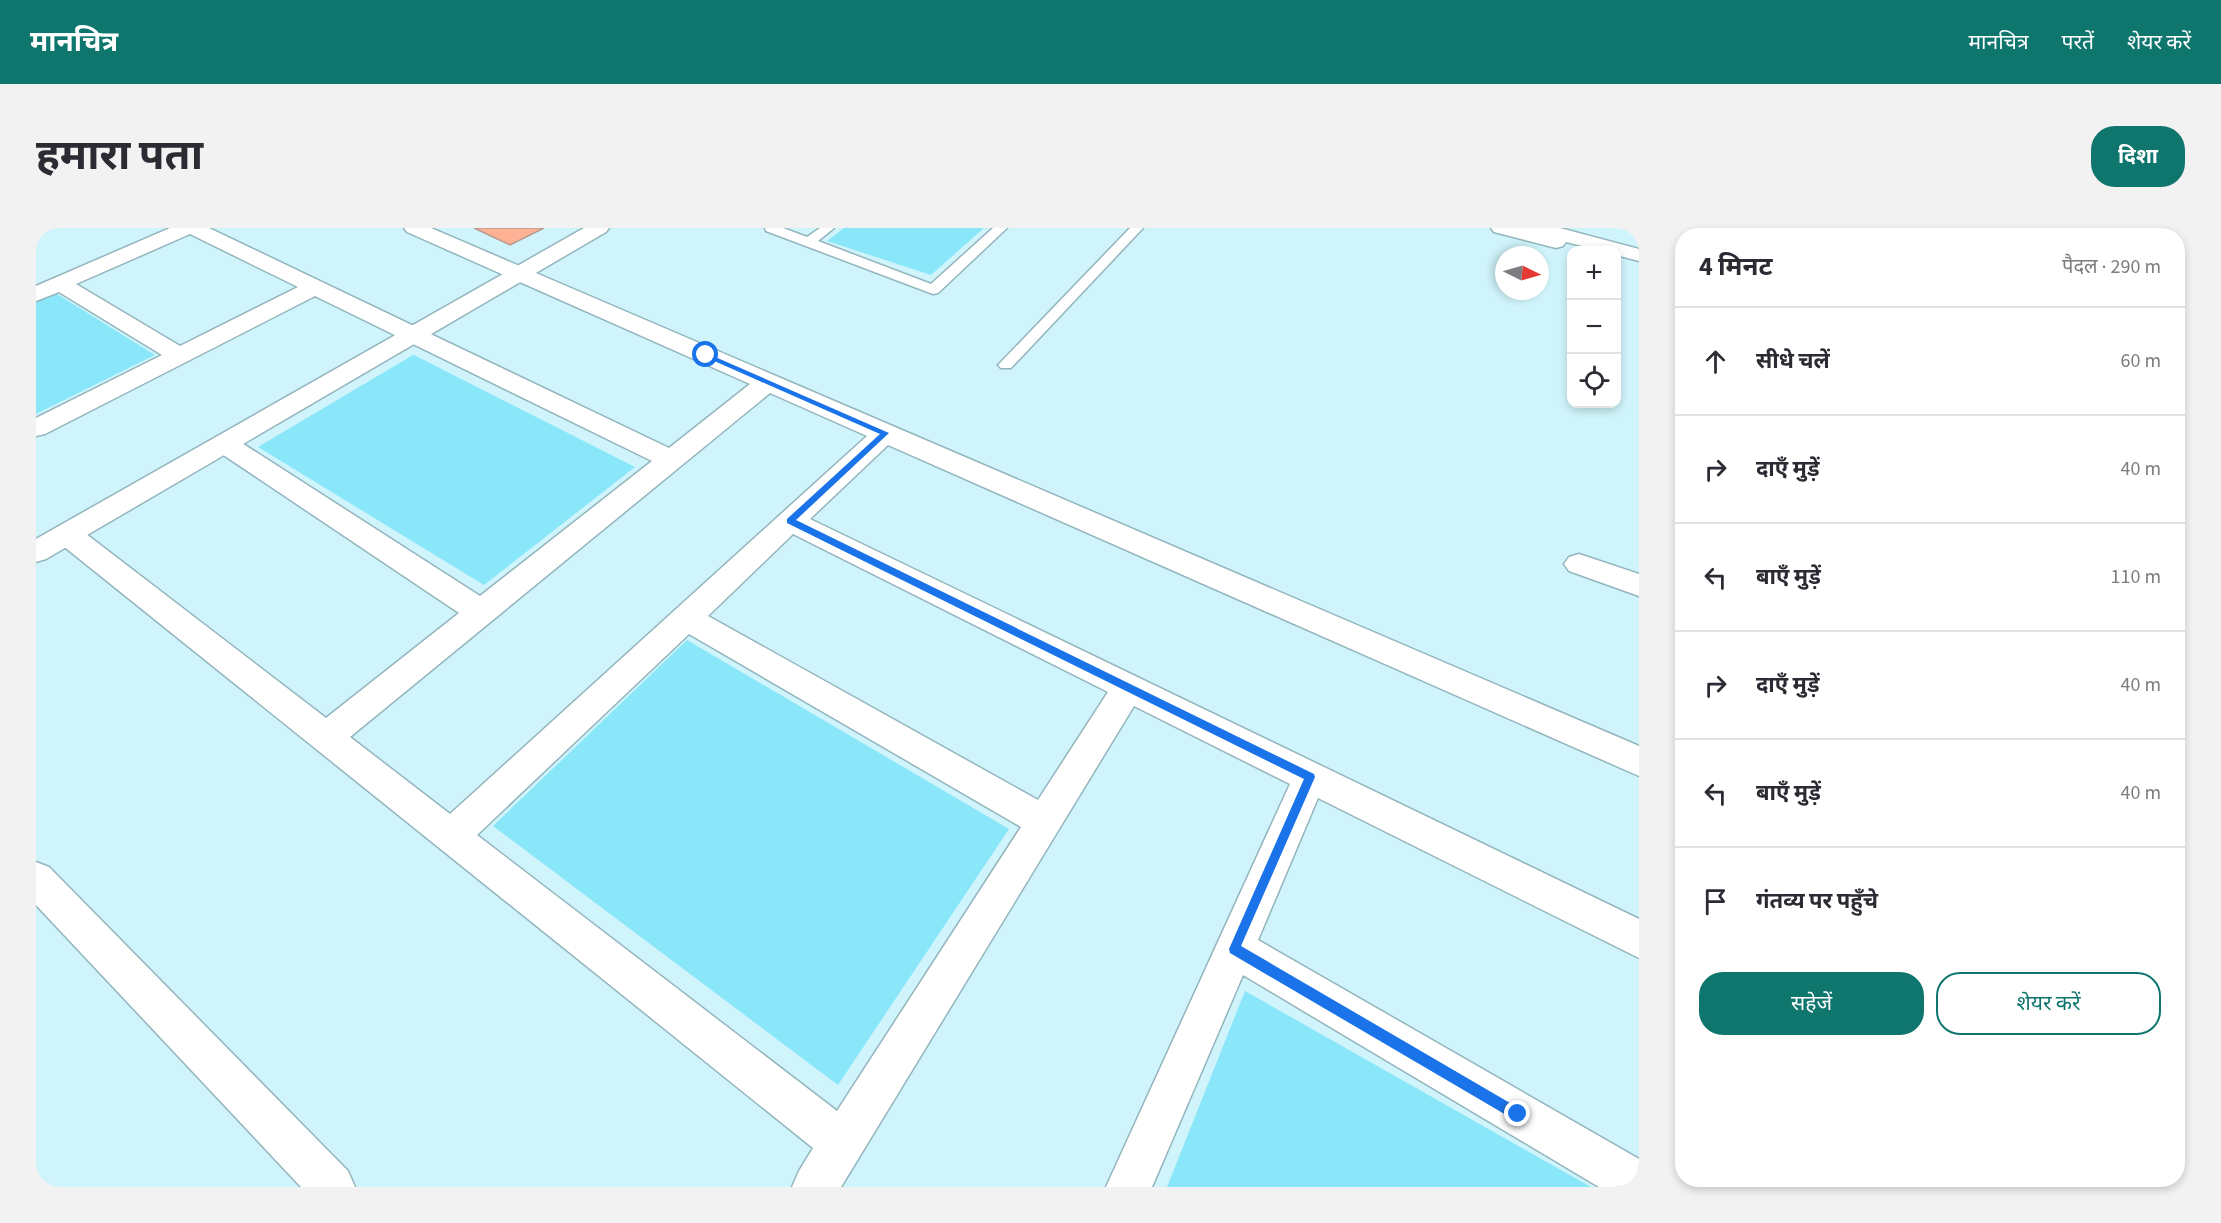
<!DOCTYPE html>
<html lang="hi">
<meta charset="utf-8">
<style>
body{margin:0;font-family:"Source Sans 3","Noto Sans Devanagari",sans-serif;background:#f2f2f3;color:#2b2b33}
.controls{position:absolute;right:18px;top:18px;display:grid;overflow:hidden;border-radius:12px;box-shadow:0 3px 9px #0003}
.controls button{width:54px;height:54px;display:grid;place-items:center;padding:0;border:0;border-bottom:2px solid #e1e1e2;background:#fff;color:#2b2b33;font:30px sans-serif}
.compass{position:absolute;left:1459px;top:18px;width:54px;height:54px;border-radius:50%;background:#fff;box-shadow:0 3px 9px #0003;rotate:95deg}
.stop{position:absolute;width:18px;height:18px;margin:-14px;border:4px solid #1a73e8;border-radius:50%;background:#fff}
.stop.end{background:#1a73e8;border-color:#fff;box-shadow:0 2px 6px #0008}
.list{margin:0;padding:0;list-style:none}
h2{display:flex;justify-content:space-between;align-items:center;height:78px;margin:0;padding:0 24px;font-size:26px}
h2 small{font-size:20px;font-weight:400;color:#7c7c81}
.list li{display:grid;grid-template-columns:39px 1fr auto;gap:18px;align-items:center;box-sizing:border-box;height:108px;padding:0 24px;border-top:2px solid #e1e1e2}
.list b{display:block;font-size:22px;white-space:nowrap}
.list em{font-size:20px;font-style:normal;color:#7c7c81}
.actions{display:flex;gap:12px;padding:18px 24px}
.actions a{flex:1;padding:14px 0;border:2px solid #0f766e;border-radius:24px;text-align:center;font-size:21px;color:#0f766e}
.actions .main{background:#0f766e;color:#fff}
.icon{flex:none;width:33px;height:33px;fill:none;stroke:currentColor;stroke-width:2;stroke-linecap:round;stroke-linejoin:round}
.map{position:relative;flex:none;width:1603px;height:959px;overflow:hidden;border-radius:24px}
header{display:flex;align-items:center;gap:36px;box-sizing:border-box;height:84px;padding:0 30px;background:#0f766e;color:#fff}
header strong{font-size:28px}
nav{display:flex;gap:33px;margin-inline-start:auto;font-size:21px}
.intro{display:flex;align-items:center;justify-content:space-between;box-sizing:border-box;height:144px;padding:0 36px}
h1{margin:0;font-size:42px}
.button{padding:15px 27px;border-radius:24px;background:#0f766e;color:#fff;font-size:21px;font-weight:700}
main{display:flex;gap:36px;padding:0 36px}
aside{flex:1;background:#fff;border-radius:24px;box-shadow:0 3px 9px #0003}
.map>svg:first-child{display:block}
.green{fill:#89e7f9}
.building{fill:#ffb196;stroke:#b7998f;stroke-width:1.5}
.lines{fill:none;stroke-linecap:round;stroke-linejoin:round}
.service-casing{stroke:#93b5bd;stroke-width:3}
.minor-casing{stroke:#93b5bd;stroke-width:3}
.tertiary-casing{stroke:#93b5bd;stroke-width:3}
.service{fill:#fff;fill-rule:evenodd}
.minor{fill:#fff;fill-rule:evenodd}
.tertiary{fill:#fff;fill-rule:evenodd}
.route{fill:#1a73e8}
</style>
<header>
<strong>मानचित्र</strong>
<nav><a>मानचित्र</a><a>परतें</a><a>शेयर करें</a></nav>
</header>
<div class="intro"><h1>हमारा पता</h1><a class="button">दिशा</a></div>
<main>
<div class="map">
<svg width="1603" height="959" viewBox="0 0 1603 959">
<rect width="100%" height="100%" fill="#d0f4fb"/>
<!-- green -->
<path class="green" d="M808 0H948L895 47 791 13Z
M21 66 119 127 0 186V74Z
M377 127H378L599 239 448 357 222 219Z
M651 412 973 601 802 857 457 598Z
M1209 763 1555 959H1131Z"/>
<!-- building -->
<path class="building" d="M438 0H508L474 17Z"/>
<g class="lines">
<!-- service casing -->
<g class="service-casing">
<path id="service" d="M729 0H747L771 9 784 0H798L782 13 895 56 957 0H971L902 65 897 66 730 3Z
M1094 0H1107L975 140H965L962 137 965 134Z"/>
</g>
<!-- minor casing -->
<g class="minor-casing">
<path id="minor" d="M134 0H173L633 220 714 156 371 4 368 0H395L1603 518V548L852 217 774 291 1603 691V730L1282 570 1222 712 1603 931V959H1563L1207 747 1116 959H1070L1254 556 1098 478 805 959H756L763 943 777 920 21 313 17 306 21 299 31 296 41 299 290 490 423 385 180 222 176 216 180 210 189 208 198 210 444 368 616 233 279 68 9 206 0 208V190L126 127 23 64 0 73V58ZM154 6 262 59 144 118 40 56ZM734 165 831 208 414 586 314 509ZM757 306 1072 464 1002 572 672 388ZM653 406 985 599 801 883 441 607Z
M1543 326 1603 346V368L1533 343 1528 336 1533 329Z
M0 634 13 639 312 943 319 959H265L0 677Z"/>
</g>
<!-- tertiary casing -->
<g class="tertiary-casing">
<path id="tertiary" d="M548 0H573L570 4 10 331 0 334V311Z
M1455 0H1524L1603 21V33L1580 27V22H1562L1530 14 1527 18 1520 20 1458 4Z"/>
</g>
<!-- service -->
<use href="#service" class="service"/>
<!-- minor -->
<use href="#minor" class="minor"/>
<!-- tertiary -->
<use href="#tertiary" class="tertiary"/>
</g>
<!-- route -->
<path class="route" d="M670 125 853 205 760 292 1278 546 1279 549 1205 718 1486 882 1488 886 1486 891 1482 893 1477 891 1194 725 1193 721 1268 551 751 295V291L844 206 667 128Z"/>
</svg>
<div class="controls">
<button>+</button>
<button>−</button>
<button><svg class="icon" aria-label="locate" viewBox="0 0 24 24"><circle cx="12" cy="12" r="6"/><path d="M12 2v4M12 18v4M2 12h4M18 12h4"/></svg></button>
</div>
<svg class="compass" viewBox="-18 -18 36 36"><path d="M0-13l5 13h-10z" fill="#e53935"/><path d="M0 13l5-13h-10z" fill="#7c7c81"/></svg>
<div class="stop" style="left:670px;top:127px"></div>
<div class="stop end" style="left:1482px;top:886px"></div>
</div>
<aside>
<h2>4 मिनट<small>पैदल · 290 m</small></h2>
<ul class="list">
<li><svg class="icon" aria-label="ahead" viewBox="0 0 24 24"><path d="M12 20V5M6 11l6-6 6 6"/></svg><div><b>सीधे चलें</b></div><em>60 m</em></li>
<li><svg class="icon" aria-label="right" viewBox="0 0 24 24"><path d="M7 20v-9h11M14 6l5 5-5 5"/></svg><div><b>दाएँ मुड़ें</b></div><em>40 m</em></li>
<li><svg class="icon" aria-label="left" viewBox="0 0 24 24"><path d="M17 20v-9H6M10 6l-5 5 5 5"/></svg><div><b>बाएँ मुड़ें</b></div><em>110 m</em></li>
<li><svg class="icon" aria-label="right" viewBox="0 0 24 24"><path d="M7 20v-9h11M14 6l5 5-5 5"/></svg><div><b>दाएँ मुड़ें</b></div><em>40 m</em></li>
<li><svg class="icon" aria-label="left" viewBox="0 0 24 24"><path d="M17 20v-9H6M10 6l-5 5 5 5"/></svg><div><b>बाएँ मुड़ें</b></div><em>40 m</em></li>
<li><svg class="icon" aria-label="arrive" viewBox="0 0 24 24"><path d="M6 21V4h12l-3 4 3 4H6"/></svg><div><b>गंतव्य पर पहुँचे</b></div></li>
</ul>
<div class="actions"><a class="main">सहेजें</a><a>शेयर करें</a></div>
</aside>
</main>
